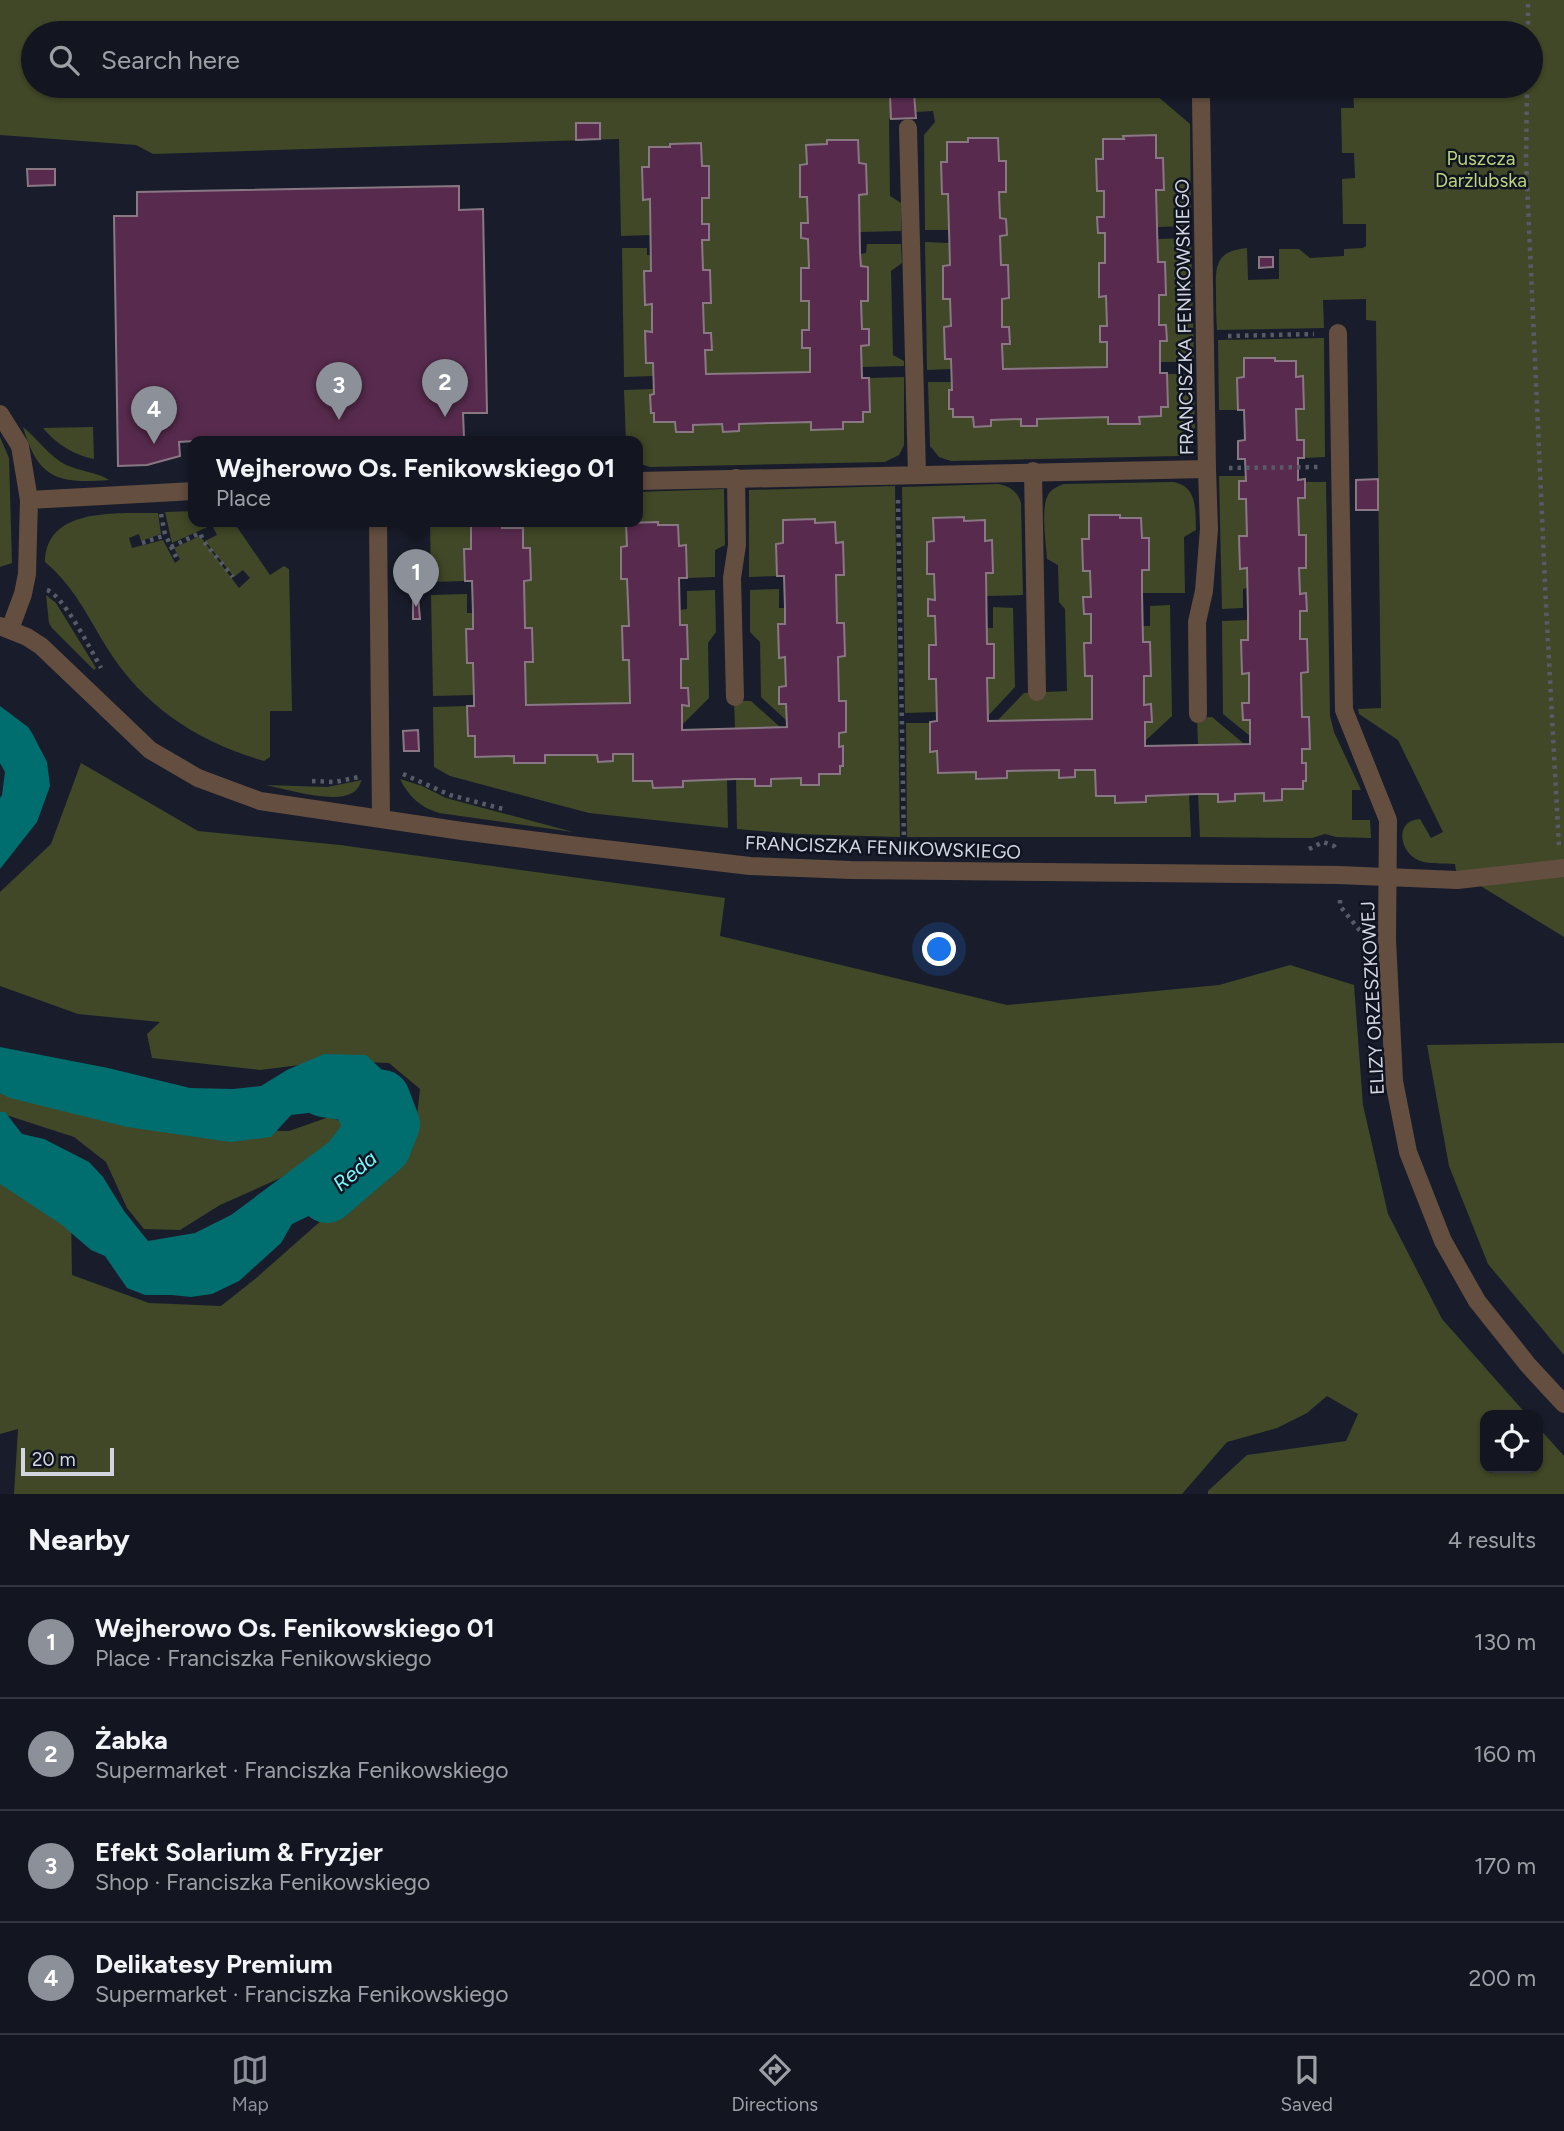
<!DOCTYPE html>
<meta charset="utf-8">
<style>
body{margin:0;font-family:Figtree,sans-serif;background:#1c1f29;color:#f1f3f6}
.controls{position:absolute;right:21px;bottom:21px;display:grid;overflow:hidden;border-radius:14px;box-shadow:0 2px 5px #0004}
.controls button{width:63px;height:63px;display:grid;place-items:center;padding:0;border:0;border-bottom:2px solid #32353e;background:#131620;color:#f1f3f6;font:35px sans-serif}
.scale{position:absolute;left:21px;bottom:18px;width:93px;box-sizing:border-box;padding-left:7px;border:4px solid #d3d6e0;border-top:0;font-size:19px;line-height:24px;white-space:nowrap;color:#d3d6e0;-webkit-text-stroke:5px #101421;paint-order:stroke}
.you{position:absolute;left:940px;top:950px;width:24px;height:24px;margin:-18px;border:5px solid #fff;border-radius:50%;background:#1a73e8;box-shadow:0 0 0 10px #1a73e833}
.badge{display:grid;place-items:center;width:46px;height:46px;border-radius:50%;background:#8c9099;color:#fff;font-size:23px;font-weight:700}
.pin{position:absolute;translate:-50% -58px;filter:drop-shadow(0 2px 4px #0008)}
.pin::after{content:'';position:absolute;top:37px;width:24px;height:21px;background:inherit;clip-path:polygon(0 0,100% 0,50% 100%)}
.popup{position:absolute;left:188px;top:436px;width:455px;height:91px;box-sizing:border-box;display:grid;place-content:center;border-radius:14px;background:#131620;filter:drop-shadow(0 2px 5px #0005);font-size:23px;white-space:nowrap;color:#9d9fa5}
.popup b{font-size:26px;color:#f1f3f6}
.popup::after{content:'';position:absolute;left:50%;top:100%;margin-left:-14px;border:14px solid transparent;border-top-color:#131620}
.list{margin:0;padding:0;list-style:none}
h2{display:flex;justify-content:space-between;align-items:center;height:91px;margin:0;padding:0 28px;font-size:30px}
h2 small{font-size:23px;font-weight:400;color:#9d9fa5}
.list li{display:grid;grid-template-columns:46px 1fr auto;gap:21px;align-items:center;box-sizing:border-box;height:112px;padding:0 28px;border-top:2px solid #32353e}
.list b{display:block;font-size:26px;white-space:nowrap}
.list p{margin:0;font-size:23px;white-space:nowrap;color:#9d9fa5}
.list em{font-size:23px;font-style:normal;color:#9d9fa5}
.icon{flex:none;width:38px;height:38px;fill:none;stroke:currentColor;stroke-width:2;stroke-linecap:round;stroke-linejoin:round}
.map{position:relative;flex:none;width:1564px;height:1494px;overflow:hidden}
.search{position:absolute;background:#131620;box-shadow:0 2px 5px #0004;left:21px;right:21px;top:21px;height:77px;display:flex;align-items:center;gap:18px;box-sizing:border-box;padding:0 24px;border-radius:38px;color:#9d9fa5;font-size:26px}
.sheet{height:539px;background:#131620}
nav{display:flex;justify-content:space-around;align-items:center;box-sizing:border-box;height:98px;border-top:2px solid #32353e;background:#131620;font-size:19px;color:#9d9fa5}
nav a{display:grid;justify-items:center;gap:4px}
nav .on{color:#8c9099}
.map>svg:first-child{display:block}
.green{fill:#404827}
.water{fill:#006d6f}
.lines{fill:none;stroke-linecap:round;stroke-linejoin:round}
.river{stroke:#006d6f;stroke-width:56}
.building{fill:#582b4e;stroke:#897884;stroke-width:2}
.path{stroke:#575b67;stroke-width:4.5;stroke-dasharray:3.5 5;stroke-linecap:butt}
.minor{stroke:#644e40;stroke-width:18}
.labels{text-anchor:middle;stroke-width:5;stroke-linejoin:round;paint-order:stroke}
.park-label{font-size:19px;fill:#bcd27d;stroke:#101421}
.street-label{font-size:19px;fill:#d3d6e0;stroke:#101421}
.water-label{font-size:21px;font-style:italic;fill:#79f8fc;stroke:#101421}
</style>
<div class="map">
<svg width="1564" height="1494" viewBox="0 0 1564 1494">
<rect width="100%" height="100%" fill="#191d2b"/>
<!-- green -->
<path class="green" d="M0 0H1564V937L1456 871 1455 864C1442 863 1427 865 1416 859 1400 850 1394 821 1420 819L1431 838 1443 832 1398 740 1359 714 1358 709 1381 708 1376 321 1366 320V299L1323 300 1324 328 1217 330C1216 317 1216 304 1216 290 1215 264 1217 251 1247 248L1248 280 1279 279V249H1299L1310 258 1344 256V249L1363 248 1366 246V224H1343L1342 179 1355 178 1354 153H1342L1341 108H1354L1353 86H1531V33H33V86H1163H1156V95L1190 124 1191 226 1157 227 1156 190 1164 189 1163 158H1156V135L1124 136V139H1104L1103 159 1097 191H1104V217H1097L1098 233H1105V263L1099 264V296H1106L1107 326H1100V342H1107V367L1003 369 1002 344H1010L1002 327V299L1009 298 1008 266 1001 265 1000 236 1007 235 1006 219 1000 218 999 192H1006V161H999L998 138H968V142H947V162L941 163 942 193 948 194 949 230H925L924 135 935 122 933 111 916 112V118L889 119 890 196 901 203V231L860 232 859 195 867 194 866 164 859 163 858 140H827V144L806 145 807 164 800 165V196L807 197 808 223H801V238L808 239 809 268H801V301H809V330L802 348H810V372L706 374 705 350 712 349 711 333H704L703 303H711L710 270H703L702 240H709V224H702V198L709 197V166H702L701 143 670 144V147L649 148V167L644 200 650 199 651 235 621 236 619 139 153 154 136 145 0 135Z
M1191 238 1194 362H1160V341L1167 340 1166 325H1159V295H1166L1165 263 1158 262V239Z
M925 242 949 243 950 265 943 266V298L950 299 951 326 944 327 945 358 951 359 952 369 927 370Z
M867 244H901L902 263 891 271 893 355 904 361V366L862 367 861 346 869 345 862 329 861 301H868V267L861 266 860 254 866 253Z
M622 248H647V255H651V271H644L646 305 652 304V332H645L646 363H653V376L624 377Z
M1324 338 1325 457 1304 458V440H1297L1296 409H1304L1302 376 1296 377V361H1275L1274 358H1244V377L1237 378 1238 410H1219L1218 340Z
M1167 374H1194L1195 435 1191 446 1180 456 951 461 939 457 930 446 928 382H952V390H949V409H953V417H973L974 427 990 426 991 420 1021 419V426H1036L1037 419 1108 417 1109 424H1139V417L1161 416V407L1168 406Z
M904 377V445L899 455 885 462 650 467 638 463V441H626L624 390 653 389 654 394 650 395 651 413H654V422H675L676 432H693V425L722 424 723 432 739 431V424L811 422V430L843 422H863V412H870L869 378Z
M23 427C38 439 49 456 66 465 80 471 99 473 109 480 58 484 38 479 23 427Z
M93 427 94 459C74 455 56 444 43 428Z
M0 437 9 458 12 563 0 567Z
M1219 476H1246V481L1239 482V499H1246L1247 536 1241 569 1247 568V588L1243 589V608L1222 609Z
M1173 482C1198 486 1195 510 1196 530L1184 537 1185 593H1142V570H1149V539L1142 538 1120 518V515H1089V539H1082L1090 571 1091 597 1083 598 1091 614V643H1084L1085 676H1092V719L997 721 1024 693 1067 691 1065 609 1059 602 1058 565 1047 559C1046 543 1041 512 1047 497 1050 490 1057 486 1064 484Z
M1305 482H1326L1330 716 1334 732 1361 790H1352V820H1370L1371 838 1336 837 1325 834 1312 838 1200 837 1198 794 1264 793 1265 801 1281 800 1282 789H1303V781L1306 780V763H1302V749H1310L1302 717 1301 673 1308 672 1307 640 1300 639V611L1307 610 1306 594H1300L1299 568 1306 567V536L1299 535 1298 498Z
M998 484C1010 486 1018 492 1021 503L1023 595 986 596V573H993L991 540 985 541 984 520 964 521V517L933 518 934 541 927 542V573L934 574 935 600H928V616H935L936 645 929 646V678L936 679 937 712 905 713 902 487Z
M895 486 900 837 797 834 737 829 736 779H755L771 786V779L801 778V785H819V774L840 773V766L843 765V747H839V733L846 732V701H839L838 657 845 656 844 623H837L836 575 844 574 843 543H836L835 523H815L783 543 777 544V576L749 577V490Z
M724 489 725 545 715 550V577L687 578 685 545 679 546 678 525 627 523V546L621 547V578L627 579 629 626 622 627 623 660H629L630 703 526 705 525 662H532L531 628H525L524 581 531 580 530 549 523 548V528H502L501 525 471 526V549H464L465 581 431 582 430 521H638V492Z
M194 511V521H245L237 527 270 575 284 566 289 569 292 711H270V757L264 761C198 742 144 707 107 648 89 618 73 585 45 562 46 506 120 514 158 513L161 534 141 541 139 534 129 538 132 548 163 540 175 563 180 559 174 548 200 536 239 588 250 578 243 570 234 577 205 541 217 535 212 525 172 543 165 512Z
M779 589V608H785V624L778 625 779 657H785L786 686 780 704H786L787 721 761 697 760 642 750 632V590Z
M715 590 716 632 708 643 709 698 682 725V705H689L688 689 681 688V659H688L687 625H680V610L687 609V591Z
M467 594V613H473V629H466L467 663H473L474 695 433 696 431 595Z
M46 595 56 603 96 668 94 670 52 628 49 623Z
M1170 605 1172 716 1145 741V722L1152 721 1151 705H1144V676L1151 675V643L1143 642V626H1150V606Z
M993 607 1013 608 1015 687 988 716 987 678 994 677V645L987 644V628H993Z
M1248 620V640L1241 641 1242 673H1249V703H1242L1243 720H1250V736L1223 714 1222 621Z
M734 701H751L780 727 735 728Z
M467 706 468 735 475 736V756H514V763H545V755H597L598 762 613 761V754H633V781H652L653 788 683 787V781L727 780 728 828 589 813 450 776 434 767 433 707Z
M1212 717 1243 743 1198 744 1197 718Z
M906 723H930V751H937L938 773 976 772 977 779 1006 778 1007 771 1059 770 1060 778 1075 777V770H1095L1096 796H1115L1116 803 1146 802V796L1189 795 1191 837H907Z
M81 763 198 831 340 845 725 898 720 936 1007 1005 1219 985 1290 965 1354 985 1363 1105 1388 1214 1442 1319 1527 1415H1485V1468H1538V1427L1564 1456V1494H1208V1491L1247 1455 1346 1441 1358 1414 1327 1396 1307 1413 1277 1428 1227 1442 1182 1494H14L18 1429 0 1434V1180L71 1213 72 1275 149 1303 221 1306 255 1279 331 1212 395 1164 416 1125 420 1089 389 1063 332 1061 260 1070 152 1058 147 1034 160 1022 78 1014 0 986V892L51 844Z
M400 779 422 786 446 798 573 832 439 813C420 807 409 797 400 779Z
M362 780C359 786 357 791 352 793 334 804 286 789 265 785L327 787Z
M1564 1043V1355L1488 1264 1449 1166 1427 1045Z
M0 1093 222 1130 289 1131 329 1117 351 1125 341 1151 220 1205 180 1230 144 1229 127 1208 106 1162 74 1137 0 1113Z"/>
<!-- water -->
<path class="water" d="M0 706 28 727 32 733 47 762 50 786 37 822 0 869V798L2 795 5 772 0 763Z
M0 1047 108 1068 190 1088 233 1089 261 1086 287 1070 324 1054 366 1055 397 1084 388 1118 383 1155 368 1179 319 1211 292 1224 281 1243 239 1281 212 1294 191 1297 172 1295H145L127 1288 105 1256 91 1250 62 1225 0 1184V1112H5L22 1134 44 1139 89 1162 103 1177 124 1211 148 1241 195 1233 231 1215 329 1142 341 1126 334 1110 291 1115 271 1137 230 1142 127 1127 10 1098 0 1093Z"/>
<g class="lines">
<!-- river -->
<path class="river" d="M324 1089 382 1098 392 1124 383 1147 327 1195"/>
</g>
<!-- building -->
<path class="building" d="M914 94 916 118 891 119 890 96Z
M576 123H600V139L576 140Z
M1156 135V158H1163L1164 190H1156L1158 262H1165L1166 295H1159V325H1166L1167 341H1160V373H1167L1168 407H1161V416L1139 417 1140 424H1108V417L1037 419V426H1021V419L991 420V426L974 427 973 417H953V409H949V390H952L951 359H945L944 327 951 326 950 299H943V266L950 265 948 194H942L941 162H947V142H968V138H998L999 161H1006V192H999L1000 218 1006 219 1007 235 1000 236 1001 265H1008L1009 298 1002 299V327H1009L1010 344H1002L1003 369 1107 367V342H1100V326H1107L1106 296 1099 297V263H1105V233H1098L1097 217H1104V191H1097L1096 159H1103V139H1124L1123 136Z
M827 140H858L859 163 866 164 867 194 859 195 860 253 861 266 868 267V301H861L862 329H869V345L861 346 862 378H869L870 412H863V422H843V429L811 430V422L739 424V431L723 432 722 424 693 425V432H676L675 422H654V413H651L650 395 654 394 653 363H646L645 331 652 332V304L645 305 644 271H651L650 199 643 200 642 167H649V147H670V144L701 143 702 166H709V198H702V224H709V240H702L703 270H710L711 303H703L704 333H711L712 350H705L706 374 810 372V348H802V330H809V301H801V268H809L808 239 801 238V223H808L807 197H800V165L807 164 806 145 827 144Z
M27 169H55V185L28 186Z
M459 186V210L483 209 487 413H463L464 437 194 441 179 442 180 456 147 465 118 466 114 216H137V192Z
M1259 257H1273V267L1259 268Z
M1244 358H1275V361H1296V377L1303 376 1304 409H1296L1297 440H1304V458H1298V480L1305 479V498H1298L1299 535H1306V568H1299L1300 594 1306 593 1307 611H1300V639H1307L1308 672 1301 673 1302 717H1309L1310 749H1302V763H1306V781H1303V789H1282V800L1264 801V793L1235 794V801L1218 802V794H1198L1146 796V802L1115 803V796H1096L1095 770H1075V777L1059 778V770L1007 771V778L976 779V772L938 773 937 751 930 752V722L937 721 936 679H929V645H936L935 616H928V599L935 600 934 574H927V542L934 541 933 518 964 517V521L985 520V541L992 540 993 573H986L987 644H994V678H987L988 721 1092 719V676H1085L1084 643H1091V614H1084L1083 597H1091L1090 571H1083L1082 539H1089V515H1120V518H1141L1142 538H1149V570H1142V593L1143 642H1150L1151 676H1144V705L1151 704 1152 722H1145V746L1250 744V720H1243L1242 703H1249V673L1242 674 1241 640H1248V613L1247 568 1240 569 1239 536H1247L1246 499H1239V481H1246L1245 459H1238V441L1245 440 1244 410H1238L1237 378 1244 377Z
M1378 479V510H1356V480Z
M815 519V523L835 522 836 543 843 542 844 575H836L837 623H844L845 656 838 657 839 701H846V732L839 733V747L843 746V766H840V774H819V785H801V778L771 779V786H755V779H736L683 781V787L653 788 652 781H633V754H613V761L598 762 597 755H545V763H514V756L475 757V736H468L467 706H474V700L473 663H467L466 629H473V613L472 581H465L464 549H471V526L502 525V528H523V548H530L531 580 524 581 525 628H532L533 662H525L526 705 630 703 629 660H623L622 626H629L627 579H621V547L627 546 626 523 658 522V525H678L679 546 686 545 687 578H679L680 625H687L688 659H681V688H688L689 706 682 705V730L787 727 786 704H779V687L786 686 785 657 779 658 778 624H785V608L784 576H777L776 544 783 543V520Z
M413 596H418L420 619H413Z
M418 730 419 751H404L403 731Z"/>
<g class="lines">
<!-- path -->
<path class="path" d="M1528 33V0
M1527 86 1526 160 1546 605 1559 847
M1228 336 1314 334
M1229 468 1318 467
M898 500 904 844
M161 514 165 534 178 561
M142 543 166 535
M171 547 200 533 204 542 233 577
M47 590C63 595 91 650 101 668
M403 774 450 795 503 809
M312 781 335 782 359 777
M1309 849 1323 842 1334 846 1337 850
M1340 900V906L1361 932"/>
<!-- minor -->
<path class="minor" d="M908 128 917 474
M1338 333 1344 710 1388 820 1387 940 1394 1081 1408 1152 1443 1241 1477 1301 1528 1365 1564 1404
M0 414 20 446 29 500 27 574 23 594 10 629
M1033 471 1037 692
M638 481 1207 469 1201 99
M29 500 194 491
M378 521 381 817
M0 626 27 637 41 646 150 750 198 778 260 801 462 831 570 845 750 866 851 870 1339 875 1457 880 1564 868
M735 697 732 578 737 545 736 478
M1198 714 1197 622 1204 591 1209 529 1207 469"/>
</g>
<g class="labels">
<!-- park labels -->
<g class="park-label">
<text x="1481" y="165">Puszcza<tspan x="1481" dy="22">Darżlubska</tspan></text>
</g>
<!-- street labels -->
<g class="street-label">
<text transform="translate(1184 317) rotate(-91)" y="7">FRANCISZKA FENIKOWSKIEGO</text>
<text transform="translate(883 847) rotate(2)" y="7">FRANCISZKA FENIKOWSKIEGO</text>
<text transform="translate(1372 998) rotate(-93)" y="7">ELIZY ORZESZKOWEJ</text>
</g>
<!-- water labels -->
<g class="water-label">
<text transform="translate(355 1171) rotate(-40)" y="7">Reda</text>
</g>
</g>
</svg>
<div class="controls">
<button><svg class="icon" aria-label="locate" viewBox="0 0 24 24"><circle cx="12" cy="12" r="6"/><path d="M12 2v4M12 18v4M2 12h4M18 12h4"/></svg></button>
</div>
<div class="scale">20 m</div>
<div class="you"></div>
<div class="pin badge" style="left:416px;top:607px">1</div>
<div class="popup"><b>Wejherowo Os. Fenikowskiego 01</b>Place</div>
<div class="pin badge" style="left:445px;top:417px">2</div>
<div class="pin badge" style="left:339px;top:420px">3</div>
<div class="pin badge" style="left:154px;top:444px">4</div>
<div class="search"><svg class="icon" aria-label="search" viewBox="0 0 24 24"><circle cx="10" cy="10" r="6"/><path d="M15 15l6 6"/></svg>Search here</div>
</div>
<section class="sheet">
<h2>Nearby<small>4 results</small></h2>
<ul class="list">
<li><span class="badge">1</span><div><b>Wejherowo Os. Fenikowskiego 01</b><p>Place · Franciszka Fenikowskiego</p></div><em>130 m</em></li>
<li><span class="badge">2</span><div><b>Żabka</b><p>Supermarket · Franciszka Fenikowskiego</p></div><em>160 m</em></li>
<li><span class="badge">3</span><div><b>Efekt Solarium &amp; Fryzjer</b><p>Shop · Franciszka Fenikowskiego</p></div><em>170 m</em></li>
<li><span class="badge">4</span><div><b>Delikatesy Premium</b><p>Supermarket · Franciszka Fenikowskiego</p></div><em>200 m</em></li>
</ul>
</section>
<nav>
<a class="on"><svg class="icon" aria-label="map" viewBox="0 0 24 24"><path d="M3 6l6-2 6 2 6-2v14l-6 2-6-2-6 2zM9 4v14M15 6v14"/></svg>Map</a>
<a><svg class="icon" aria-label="directions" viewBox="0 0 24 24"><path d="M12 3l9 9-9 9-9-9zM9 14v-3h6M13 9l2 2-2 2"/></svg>Directions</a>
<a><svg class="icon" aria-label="saved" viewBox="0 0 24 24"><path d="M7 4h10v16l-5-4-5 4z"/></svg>Saved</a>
</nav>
